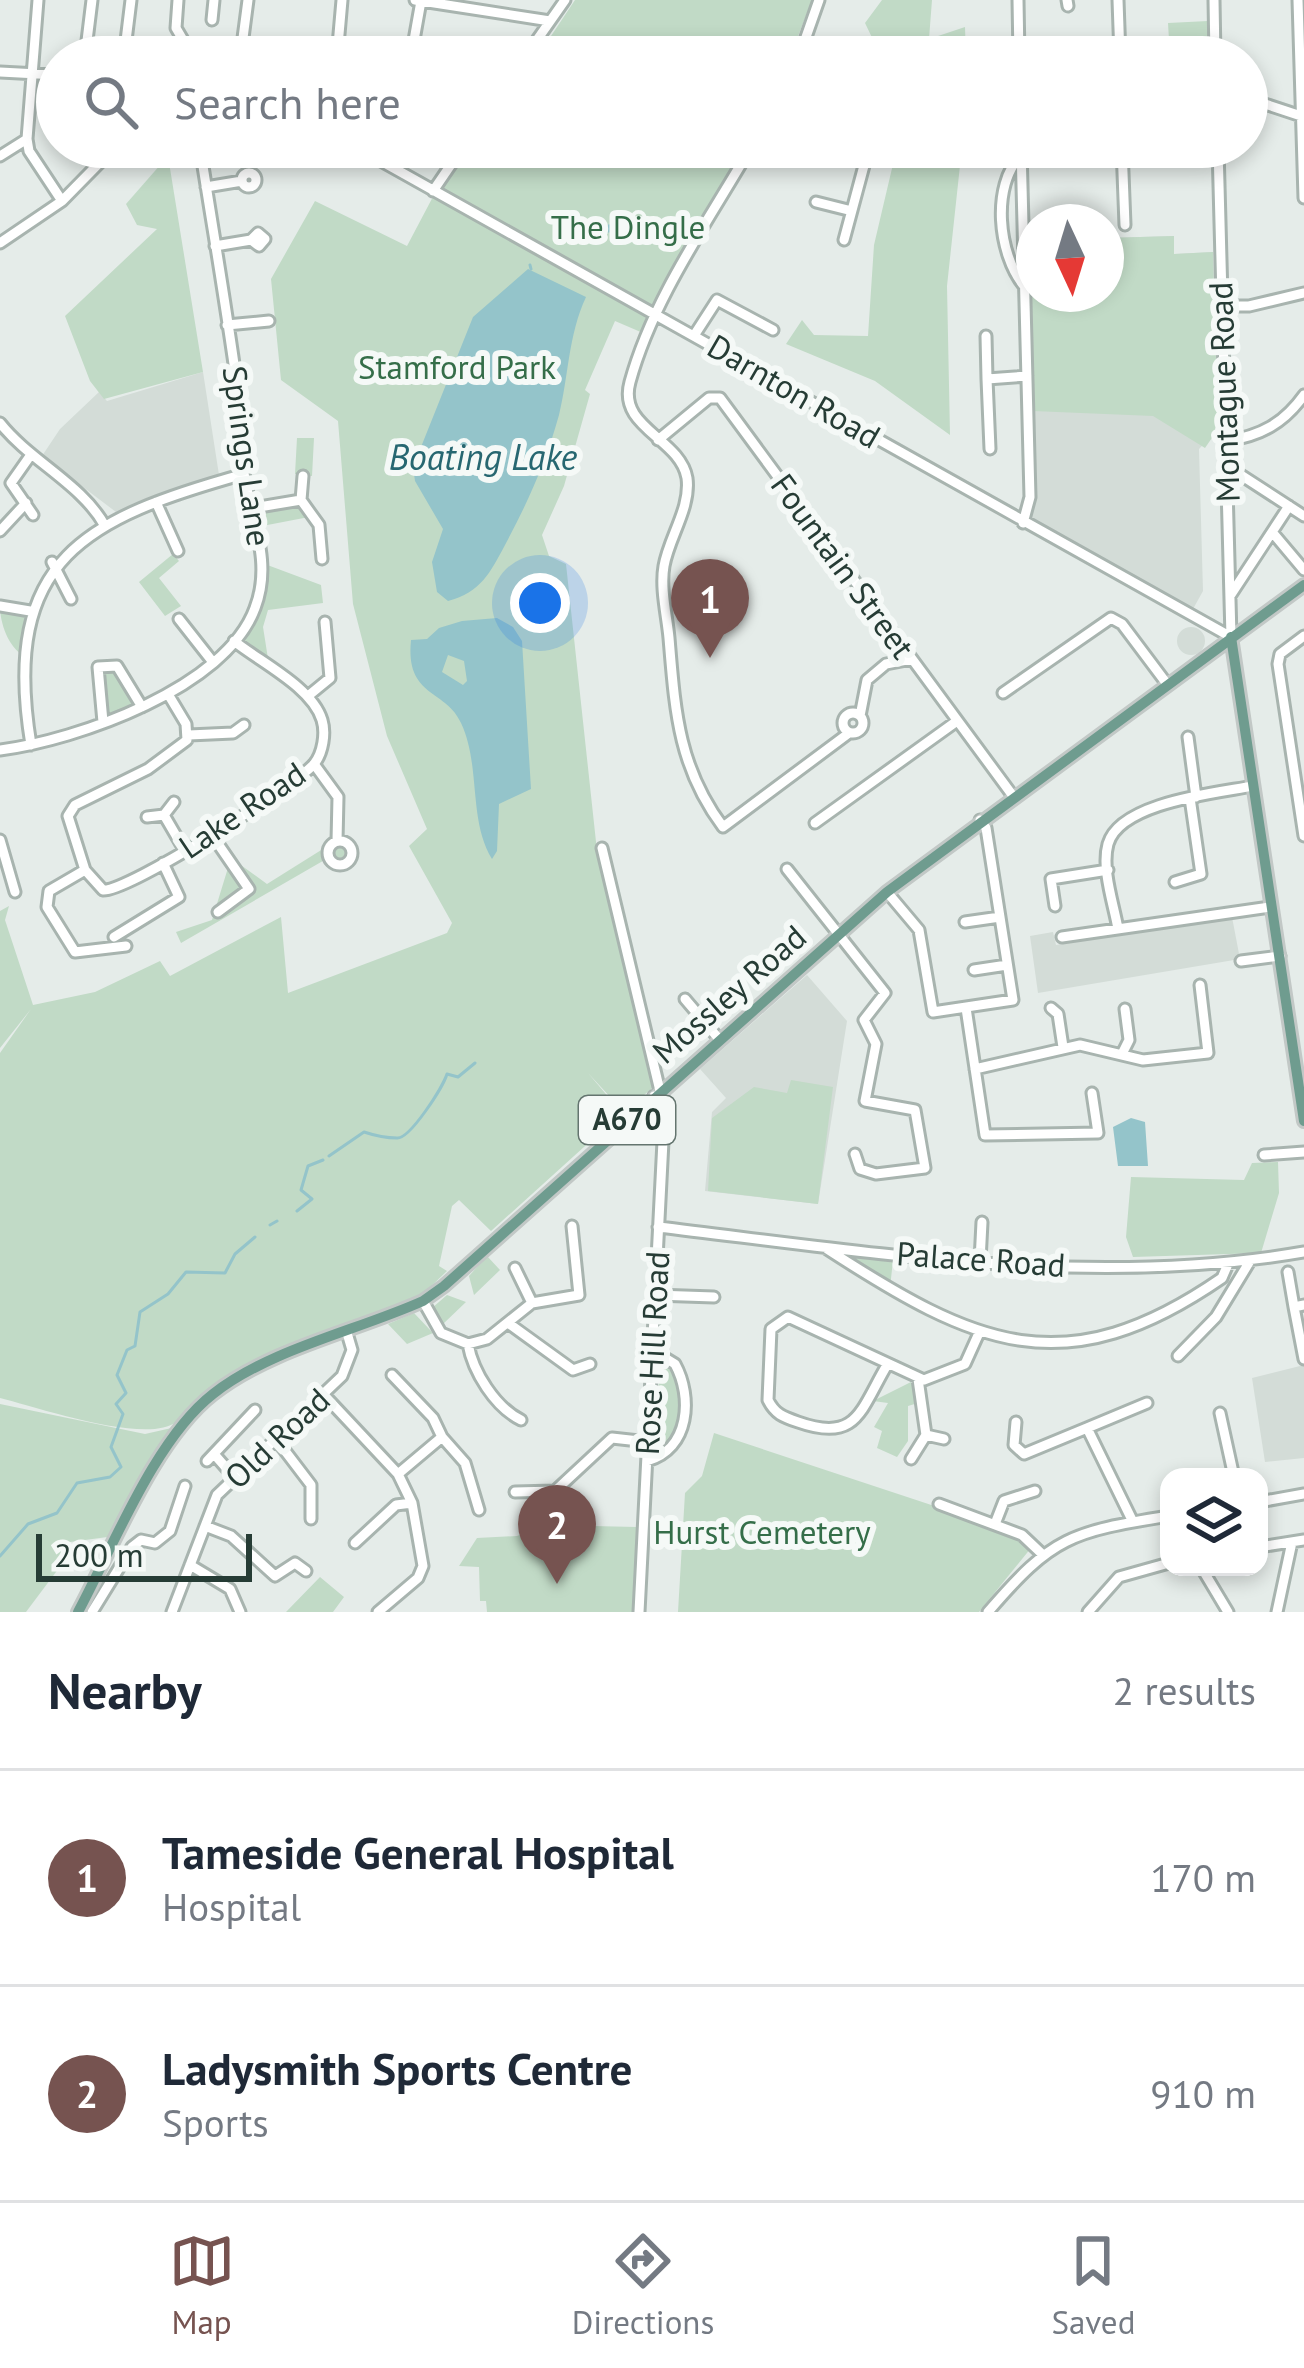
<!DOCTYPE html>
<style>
body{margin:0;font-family:"PT Sans",sans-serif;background:#f6f6f7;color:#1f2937}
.controls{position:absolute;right:36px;bottom:36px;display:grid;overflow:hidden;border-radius:24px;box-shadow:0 6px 18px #0003}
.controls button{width:108px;height:108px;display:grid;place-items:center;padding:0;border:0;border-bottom:3px solid #e0e1e3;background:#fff;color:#1f2937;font:60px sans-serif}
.compass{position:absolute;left:1016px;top:204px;width:108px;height:108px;border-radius:50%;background:#fff;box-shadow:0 6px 18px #0003;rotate:176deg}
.scale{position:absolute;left:36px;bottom:30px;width:216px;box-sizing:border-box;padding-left:12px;border:6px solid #263c35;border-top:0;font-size:33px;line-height:42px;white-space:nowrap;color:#263c35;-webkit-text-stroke:9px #f5f9f7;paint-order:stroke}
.you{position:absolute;left:540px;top:603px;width:42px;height:42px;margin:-30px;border:9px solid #fff;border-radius:50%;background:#1a73e8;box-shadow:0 0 0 18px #1a73e833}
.badge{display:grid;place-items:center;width:78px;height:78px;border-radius:50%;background:#765350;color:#fff;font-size:39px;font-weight:700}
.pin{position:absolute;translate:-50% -99px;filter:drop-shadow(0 3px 6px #0008)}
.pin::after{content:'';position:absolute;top:63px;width:42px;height:36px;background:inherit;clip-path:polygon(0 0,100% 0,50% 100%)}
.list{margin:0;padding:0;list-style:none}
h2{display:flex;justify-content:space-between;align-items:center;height:156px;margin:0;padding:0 48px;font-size:51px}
h2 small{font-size:39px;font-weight:400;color:#747a83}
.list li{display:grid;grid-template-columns:78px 1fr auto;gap:36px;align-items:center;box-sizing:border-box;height:216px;padding:0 48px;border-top:3px solid #e0e1e3}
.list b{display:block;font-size:45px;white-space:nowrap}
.list p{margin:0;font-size:39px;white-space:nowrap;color:#747a83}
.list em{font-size:39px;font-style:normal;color:#747a83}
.icon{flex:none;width:66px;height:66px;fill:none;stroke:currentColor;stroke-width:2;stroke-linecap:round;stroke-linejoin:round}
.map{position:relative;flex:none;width:1304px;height:1612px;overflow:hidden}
.search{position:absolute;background:#fff;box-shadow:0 6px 18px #0003;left:36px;right:36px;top:36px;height:132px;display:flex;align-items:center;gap:30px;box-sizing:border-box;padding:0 42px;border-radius:66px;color:#747a83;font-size:45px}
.sheet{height:588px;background:#fff}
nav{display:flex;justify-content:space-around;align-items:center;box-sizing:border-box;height:168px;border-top:3px solid #e0e1e3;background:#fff;font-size:33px;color:#747a83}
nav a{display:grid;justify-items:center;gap:6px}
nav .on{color:#765350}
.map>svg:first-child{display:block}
.built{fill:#d3dcd7}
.green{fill:#c1dac6}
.water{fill:#94c4ca;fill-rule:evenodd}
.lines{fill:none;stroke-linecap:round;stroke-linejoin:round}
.stream{stroke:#94c4ca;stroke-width:3}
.canal{stroke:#94c4ca;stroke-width:8}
.minor-casing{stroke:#a8b4af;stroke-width:15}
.major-casing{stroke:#c2c8c6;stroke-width:16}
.minor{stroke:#fff;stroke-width:9}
.major{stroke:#6f9c8f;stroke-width:10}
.labels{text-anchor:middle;stroke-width:12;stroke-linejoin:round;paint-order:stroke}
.shield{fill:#f5f9f7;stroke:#64756f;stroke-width:3}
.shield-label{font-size:30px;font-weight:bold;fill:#263c35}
.park-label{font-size:33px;fill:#356e49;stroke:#f5f9f7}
.street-label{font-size:33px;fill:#263c35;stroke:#f5f9f7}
.water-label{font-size:36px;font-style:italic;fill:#276771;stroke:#f5f9f7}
</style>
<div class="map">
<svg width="1304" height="1612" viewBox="0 0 1304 1612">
<rect width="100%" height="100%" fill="#e5ece9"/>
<!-- built -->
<path class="built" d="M1174 236V254L1213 252 1218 429 1199 449 1203 591 1193 609 1032 519 1029 285H1034V294H1106V238Z
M203 372 219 475 116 512 42 456 60 429 99 392 107 401Z
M1177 641a14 14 0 1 1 28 0a14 14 0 1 1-28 0Z
M1232 917 1240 959 1038 993 1030 936 1053 932 1056 945Z
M807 975 847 1021 818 1204 705 1191 712 1112 726 1098 700 1069Z
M1304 1365V1458L1265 1462 1252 1378Z"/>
<!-- green -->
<path class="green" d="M575 0H812L790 57H537Z
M882 0H932L929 39 965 27 966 57H867L878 50 865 23Z
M1208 21 1210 57H1170L1168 23Z
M472 147H745L650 310 643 333 615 321 585 390 590 394 564 486 542 535 549 556 566 564 597 851 657 1084 624 1112 588 1073 622 1113 608 1126 589 1095 585 1097 593 1109 582 1123 595 1137 491 1231 459 1200 452 1206 439 1266 447 1271 423 1294 233 1373C209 1387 196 1407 176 1422 147 1445 36 1407 0 1398V1053L31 1009 0 1048V911L9 906 5 920 33 1005 95 992 160 961 170 976 281 917 288 993 447 933 452 923 409 846 427 829 387 736 353 604 338 421 281 380 271 279 315 201 407 246 436 191Z
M897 147H962L947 286 950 435 875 381 786 344 802 320 814 335 868 336 874 245Z
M168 156 203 372 104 399 90 381 65 316 157 229 137 225 126 204Z
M1174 236V254L1213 252 1218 429 1205 448 1153 416 1033 411 1029 285H1034V294H1106V238Z
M297 438H314L312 476 295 474Z
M294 499 309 517 257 527 253 508 294 506Z
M173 554 179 561 159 578 181 606 165 616 139 582Z
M262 563 321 585 323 603 268 610 263 627 269 665 234 641 254 611Z
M0 606 30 611 24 656C8 647 0 623 0 606Z
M111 663 142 707 103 722 98 667Z
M334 842 350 847 351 858 344 864 328 858 181 943 176 932 212 920 231 858 267 884Z
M791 1080 833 1087 818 1204 708 1191 712 1118 754 1087 787 1093Z
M1278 1162 1279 1193 1261 1253 1133 1257 1126 1237 1131 1177 1244 1180 1252 1163Z
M851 1255 893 1260 890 1288 848 1258Z
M487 1256 500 1270 474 1295 469 1276Z
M447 1295 466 1302 442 1325 432 1308Z
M414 1313 433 1333 407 1344 388 1324Z
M664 1359C691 1382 688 1434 658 1453L659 1361Z
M911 1382 918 1403 908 1406V1441L897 1457 877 1448 882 1431 874 1427 888 1403 873 1401Z
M0 1404 145 1434 176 1427 115 1536 70 1542 62 1549 65 1560 26 1612H0Z
M714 1433 1016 1533 1031 1548 979 1612H678L685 1493 702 1476Z
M548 1525 637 1527 633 1612H487L486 1601H480L479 1567 459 1566 477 1538 517 1536Z
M320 1577 344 1597 333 1612H286Z"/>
<!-- water -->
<path class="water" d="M528 269 586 297C568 336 569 374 559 415 546 462 528 502 505 545 490 573 481 592 448 601L437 592 432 562 443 529 415 481 413 467 473 317Z
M497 618 513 627 522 641 531 789 499 804 497 851 492 859C468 820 481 765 461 723 446 689 405 698 411 640L427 639 439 628 462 621ZM448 655 464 661 467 681 463 685 442 672Z
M1131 1118 1145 1122 1148 1166H1118L1113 1127Z"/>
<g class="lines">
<!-- stream -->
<path class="stream" d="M530 265 531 269
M329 1156 364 1132C373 1135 388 1138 397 1138 410 1139 443 1087 447 1074L458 1077 475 1063
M297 1211 312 1199 301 1190 308 1166 323 1160
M270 1225 277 1221
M0 1556 28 1524 57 1513 77 1483 110 1477 121 1467 111 1447 123 1414 116 1404 126 1393 117 1375 127 1350 135 1346 140 1312 168 1294 186 1272 225 1273 235 1254 255 1237"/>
<!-- canal -->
<path class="canal" d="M567 231 617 228"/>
<!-- minor casing -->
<g class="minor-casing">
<path id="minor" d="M38 0 27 139 29 151 62 201
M178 0 176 28 193 57
M415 0 550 21
M1018 0 1019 57
M1067 0 1068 6
M1118 0 1120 57
M1214 0 1215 57
M1298 0 1304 198
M212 20 214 0
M243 38 248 0
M85 57 92 0
M124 57 131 0
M337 57 342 0
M411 57 421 1
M525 57 565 0
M799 57 819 0
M0 72 57 75
M1247 98 1304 117
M356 147 1231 637
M751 147C708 222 653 298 630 382 617 428 680 438 687 478 691 508 669 537 664 566 660 588 667 616 669 638 675 710 678 767 723 827L849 733
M1021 147 1030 497 1023 523
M1122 147 1125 225
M1218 147 1231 637
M1021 155C991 186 998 254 1024 286
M0 156 27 139
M242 180a7 7 0 1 1 14 0a7 7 0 1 1-14 0Z
M206 187 242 181
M433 191 463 147
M816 202 848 210
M844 240 869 147
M0 243 62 201 115 147
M215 246 251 240 258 233 265 239 259 246 251 240
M1222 306H1249L1304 293
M227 325 269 321
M695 334 717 300 773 330
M986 336 987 379
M0 423C30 461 82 484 105 526
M658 440 709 398H720L1013 796
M1226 441C1261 436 1284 423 1304 395
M990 449 987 379 1027 376
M30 456 11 483 33 515
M1227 466 1304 516
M301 500 319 525 322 559
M156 502 178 551
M253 508 301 500 303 476
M0 531 26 503
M1272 532 1304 570
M52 562 71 599
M1230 596 1289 506
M0 606 30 611
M179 619 212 661
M1304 636 1280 654 1278 664 1304 836
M1003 693 1111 618 1122 624 1167 684
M168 694 186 724 187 740 148 769 75 805 68 816 85 870 103 890C127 892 294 787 314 764 323 753 326 733 322 720 312 687 260 662 234 641
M308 696 330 678 325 622
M843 723a10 10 0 1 1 20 0a10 10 0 1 1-20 0Z
M860 716 867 680 886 664 912 659
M103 722 98 667 117 666 142 707
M189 735 233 733 244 725
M1188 737 1196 797
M31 745C0 558 87 518 244 474
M0 750C77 740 226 688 255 608 273 562 251 519 244 473 241 449 242 425 239 400 228 316 213 231 200 147
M314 764 338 797 337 841
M164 815 185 851
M147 817 164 815 174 802
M815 823 957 721
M212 835 249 889 218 912
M0 840 15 892
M328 853a12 12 0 1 1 24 0a12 12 0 1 1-24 0Z
M602 848 660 1091
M787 869 885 993 864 1020 876 1044 865 1101 915 1110 925 1168 876 1174 860 1169 855 1154
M85 870 49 891 47 907 75 952 126 946
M1175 882 1201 874 1190 798
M887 892 919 930 933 1012 1013 1000 986 828 980 820
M1055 906 1051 879 1108 870
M965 922 1000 917
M1118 929C1114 905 1101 869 1108 844 1120 802 1217 793 1253 786
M114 937 179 897 163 863
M1062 937 1270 907
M1241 961 1280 956
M974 970 1007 965
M685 999 719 1039
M966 1008 985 1135 1098 1133 1092 1093
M1051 1008 1058 1014 1063 1047
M1122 1054 1129 1040 1125 1009
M975 1069 1080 1045 1143 1060 1208 1053 1200 985
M1264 1155 1304 1152
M658 1227C870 1252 1091 1289 1304 1252
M827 1249C975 1345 1064 1387 1222 1278L1228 1264
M980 1261 982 1222
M1288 1272 1294 1307 1304 1305
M655 1295 714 1297
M423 1301 441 1333 468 1344C473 1372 495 1407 521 1420
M532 1303 579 1295 572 1226
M1294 1307 1304 1359
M508 1323 573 1370 590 1364
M468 1344 487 1339 532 1303 515 1268
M1178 1356 1216 1317 1250 1261
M887 1365C860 1411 857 1443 798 1422 783 1417 775 1414 768 1400L771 1329 788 1317 924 1380 965 1364 979 1333
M392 1375 433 1418 442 1437 398 1474
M324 1395 398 1474 412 1503 423 1566 418 1578 378 1612
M1220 1413 1234 1477
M1016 1422 1014 1445 1024 1454 1087 1428
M926 1435 944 1439
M442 1437 465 1463 479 1510
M276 1439 311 1485V1519
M214 1454 235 1478
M911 1459 926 1435 918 1379
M207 1461 255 1410
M647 1461C690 1449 693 1397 675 1364L652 1350
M515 1492 555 1491 612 1438 648 1442
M1259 1502 1304 1494
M939 1504 1022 1535 1041 1553
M1133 1522 1087 1428 1147 1403
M995 1524 1004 1501 1035 1491
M205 1526 231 1536 275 1576 295 1563 306 1571
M355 1543 396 1505 412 1503
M1259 1547 1304 1540
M190 1565 230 1589 240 1612
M1201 1567 1228 1612
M92 1612 132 1547 141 1540 155 1543 170 1531 185 1486
M172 1612 217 1495 342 1376 352 1350 347 1333
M639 1612 663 1141 654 1096
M988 1612C1053 1536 1071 1532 1169 1516
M1088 1612 1119 1577 1169 1563
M1277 1612 1292 1542"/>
</g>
<!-- major casing -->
<g class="major-casing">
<path id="major" d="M1231 637 1304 1121
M78 1612C113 1547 155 1439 213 1394 270 1349 356 1331 423 1301L444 1286 887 892 1304 585"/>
</g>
<!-- minor -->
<use href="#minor" class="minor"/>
<!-- major -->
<use href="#major" class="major"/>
</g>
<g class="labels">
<!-- shield labels -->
<rect class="shield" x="579" y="1096" width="96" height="48" rx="9"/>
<g class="shield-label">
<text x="627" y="1130">A670</text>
</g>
<!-- park labels -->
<g class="park-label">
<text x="628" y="239">The Dingle</text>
<text x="457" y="379">Stamford Park</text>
<text x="762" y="1544">Hurst Cemetery</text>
</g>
<!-- street labels -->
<g class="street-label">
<text transform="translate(794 391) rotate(30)" y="12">Darnton Road</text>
<text transform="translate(1224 392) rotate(-92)" y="12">Montague Road</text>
<text transform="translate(247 456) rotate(82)" y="12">Springs Lane</text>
<text transform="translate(843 566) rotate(54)" y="12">Fountain Street</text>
<text transform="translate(242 810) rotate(-34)" y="12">Lake Road</text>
<text transform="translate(729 994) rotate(-41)" y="12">Mossley Road</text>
<text transform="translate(981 1259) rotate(4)" y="12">Palace Road</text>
<text transform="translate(652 1353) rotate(-87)" y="12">Rose Hill Road</text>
<text transform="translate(277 1438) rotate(-43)" y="12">Old Road</text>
</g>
<!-- water labels -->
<g class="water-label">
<text x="483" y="470">Boating Lake</text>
</g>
</g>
</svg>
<div class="controls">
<button><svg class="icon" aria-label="layers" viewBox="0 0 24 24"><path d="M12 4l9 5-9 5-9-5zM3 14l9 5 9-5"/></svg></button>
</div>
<svg class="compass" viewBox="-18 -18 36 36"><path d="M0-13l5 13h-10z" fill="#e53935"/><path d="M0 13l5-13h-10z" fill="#747a83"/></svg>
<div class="scale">200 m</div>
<div class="you"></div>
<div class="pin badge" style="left:710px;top:658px">1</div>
<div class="pin badge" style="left:557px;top:1584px">2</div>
<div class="search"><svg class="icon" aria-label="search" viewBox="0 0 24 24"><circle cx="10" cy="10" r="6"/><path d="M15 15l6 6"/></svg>Search here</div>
</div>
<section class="sheet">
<h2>Nearby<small>2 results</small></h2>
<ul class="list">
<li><span class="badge">1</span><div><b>Tameside General Hospital</b><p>Hospital</p></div><em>170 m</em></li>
<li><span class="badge">2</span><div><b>Ladysmith Sports Centre</b><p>Sports</p></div><em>910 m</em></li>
</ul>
</section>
<nav>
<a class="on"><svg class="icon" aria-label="map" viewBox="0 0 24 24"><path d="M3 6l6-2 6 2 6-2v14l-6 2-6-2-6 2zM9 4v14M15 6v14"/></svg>Map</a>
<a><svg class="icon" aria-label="directions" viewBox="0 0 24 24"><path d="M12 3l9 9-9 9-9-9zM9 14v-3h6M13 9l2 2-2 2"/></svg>Directions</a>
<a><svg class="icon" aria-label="saved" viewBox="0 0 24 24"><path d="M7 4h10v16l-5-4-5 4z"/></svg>Saved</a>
</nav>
